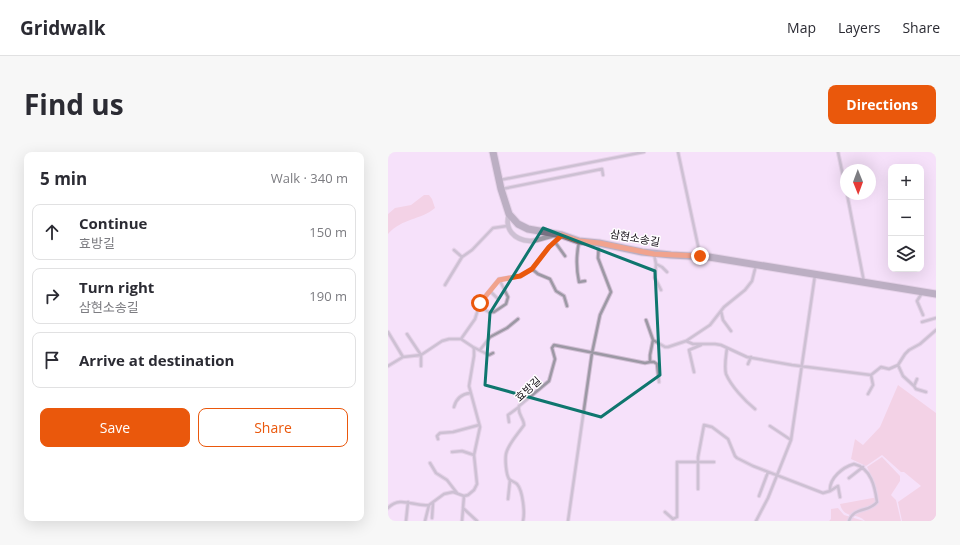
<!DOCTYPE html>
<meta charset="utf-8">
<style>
body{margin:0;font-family:"Open Sans","Noto Sans KR",sans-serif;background:#f7f7f7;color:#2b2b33}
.controls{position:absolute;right:12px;top:12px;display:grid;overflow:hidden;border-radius:8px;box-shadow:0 4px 16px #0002}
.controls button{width:36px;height:36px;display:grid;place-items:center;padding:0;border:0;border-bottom:1px solid #e1e1e2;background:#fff;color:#2b2b33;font:20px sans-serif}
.compass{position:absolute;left:452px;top:12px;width:36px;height:36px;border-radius:50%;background:#fff;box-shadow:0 4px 16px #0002;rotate:179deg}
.stop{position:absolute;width:12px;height:12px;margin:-9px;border:3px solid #ea580c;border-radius:50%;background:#fff}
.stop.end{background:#ea580c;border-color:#fff;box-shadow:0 1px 4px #0008}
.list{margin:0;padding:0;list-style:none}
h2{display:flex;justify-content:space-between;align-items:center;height:52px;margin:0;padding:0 16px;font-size:17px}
h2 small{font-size:13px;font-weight:400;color:#7c7c81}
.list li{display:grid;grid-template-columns:26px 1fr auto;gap:12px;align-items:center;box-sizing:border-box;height:56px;margin:0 8px 8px;padding:0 8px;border:1px solid #e1e1e2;border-radius:8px}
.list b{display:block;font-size:15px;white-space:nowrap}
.list p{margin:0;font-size:13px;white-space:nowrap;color:#7c7c81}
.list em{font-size:13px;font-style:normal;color:#7c7c81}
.actions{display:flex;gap:8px;padding:12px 16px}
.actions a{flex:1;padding:9px 0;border:1px solid #ea580c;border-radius:8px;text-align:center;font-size:14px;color:#ea580c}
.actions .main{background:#ea580c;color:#fff}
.icon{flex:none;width:22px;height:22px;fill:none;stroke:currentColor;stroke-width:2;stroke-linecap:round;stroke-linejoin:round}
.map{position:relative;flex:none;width:548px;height:369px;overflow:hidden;border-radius:8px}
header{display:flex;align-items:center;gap:24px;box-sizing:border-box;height:56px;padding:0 20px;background:#fff;border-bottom:1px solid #e1e1e2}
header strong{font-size:19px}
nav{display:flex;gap:22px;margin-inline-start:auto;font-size:14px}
.intro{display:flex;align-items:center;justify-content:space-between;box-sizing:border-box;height:96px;padding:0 24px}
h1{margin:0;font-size:28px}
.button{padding:10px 18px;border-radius:8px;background:#ea580c;color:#fff;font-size:14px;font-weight:700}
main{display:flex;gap:24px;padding:0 24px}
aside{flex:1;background:#fff;border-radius:8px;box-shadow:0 4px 16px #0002}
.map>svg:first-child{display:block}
.green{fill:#f0bfcf}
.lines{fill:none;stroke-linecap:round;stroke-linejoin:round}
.lane-casing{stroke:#d2bfd5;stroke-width:4.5}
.street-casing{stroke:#d2bfd5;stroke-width:6}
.secondary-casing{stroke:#d2bfd5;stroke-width:9}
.lane{stroke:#9c98a4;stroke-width:2.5}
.street{stroke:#9c98a4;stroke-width:4.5}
.secondary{stroke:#777182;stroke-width:7}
.route{stroke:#ea580c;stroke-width:5}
.marked{fill:none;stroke:#0f766e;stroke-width:3;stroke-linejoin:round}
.labels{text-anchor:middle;stroke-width:3;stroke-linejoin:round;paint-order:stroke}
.street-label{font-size:11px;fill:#120b14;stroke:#fff}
</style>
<header>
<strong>Gridwalk</strong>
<nav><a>Map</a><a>Layers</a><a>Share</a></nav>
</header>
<div class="intro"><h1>Find us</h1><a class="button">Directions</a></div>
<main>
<aside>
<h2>5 min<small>Walk · 340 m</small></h2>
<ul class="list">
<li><svg class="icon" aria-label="ahead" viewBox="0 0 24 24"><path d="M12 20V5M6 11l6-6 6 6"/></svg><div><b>Continue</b><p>효방길</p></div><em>150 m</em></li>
<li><svg class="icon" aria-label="right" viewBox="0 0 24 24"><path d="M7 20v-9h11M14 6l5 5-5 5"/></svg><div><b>Turn right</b><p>삼현소송길</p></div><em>190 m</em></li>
<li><svg class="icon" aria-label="arrive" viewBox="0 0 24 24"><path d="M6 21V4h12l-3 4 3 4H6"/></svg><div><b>Arrive at destination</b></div></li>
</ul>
<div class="actions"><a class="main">Save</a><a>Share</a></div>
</aside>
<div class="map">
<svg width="548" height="369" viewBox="0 0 548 369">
<rect width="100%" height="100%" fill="#f6e1fa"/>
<!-- green -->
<path class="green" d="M36 43H41L44 47 47 56C33 68 14 66 0 82V62L7 56 23 53Z
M510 233 548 261V369H514L510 350 533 334 516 320H513L494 303 478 314 463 307 467 287 475 293 492 275Z
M494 305 512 324V329L503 343 508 348 513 369H477C469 360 456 368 452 352L490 345 485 327 479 315Z
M450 356 456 363 476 369H441L443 367V357Z"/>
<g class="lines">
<!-- lane casing -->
<g class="lane-casing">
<path id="lane" d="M290 0 312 103
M450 0 458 38
M112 28 256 0
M114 37 214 17 215 23
M459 42 476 130
M167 90 177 104
M191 90C188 104 188 116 191 130L197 129
M66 98 74 105
M266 102 268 112 267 126 273 138
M268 112 274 115 279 120
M144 117 150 122 162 127 168 139 176 144 179 154
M57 133 74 105 84 98 105 76 119 74
M102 139 109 146
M534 141 529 149 535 163
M91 155 101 160H106L118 152 120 145 111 127
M333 159 335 168 343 179
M258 168 265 188
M534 170 548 166
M0 180 15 205
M19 182 33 203V214
M73 187 87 167 92 151 111 127 133 124 144 117 161 95 173 85
M298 189 322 173 336 155 357 138 364 129 368 113
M85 195 101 203 105 201
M339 196C338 204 336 214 338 222 343 234 357 249 367 257
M92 198 102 185 119 176 130 167
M262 210H266L269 212 271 230
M360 212 363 205
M510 213 515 224 526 234 528 237 538 240
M0 214 15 205 33 203 54 189 61 187H73L85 195 86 197V204L81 234 92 275 86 303 89 332 86 338 80 343 76 344 65 340 56 342 41 353 37 369
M306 220 301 198 313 193
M149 231 155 234
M526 234 529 227
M480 242 485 233 483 223
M66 255C68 247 74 242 82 241
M121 270 120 263 131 255
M382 274 403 288
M50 287 49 284 52 281 65 280 91 273
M64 300 74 299 86 303
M42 311 48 321 59 328 69 341
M461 326 475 315
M310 337V305L316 273 324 275 340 287 347 304 349 306 365 314 435 341 442 339C441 326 455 315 466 312 483 316 487 335 489 350 481 361 466 354 461 369
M442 339 450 334 452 345
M76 344 75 356 89 369
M371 344 380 320
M120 347 122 328
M0 356C12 343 26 355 41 353
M277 360 285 367 289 365V310H326
M44 366 45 351
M18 369 20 350
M74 369 75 357
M135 369C137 361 135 339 129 332 127 330 123 329 121 327 118 322 117 308 118 302 120 292 130 282 136 273 136 266 129 262 131 254L161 229 167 207 164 196 166 193 257 211 262 210V203L265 188 277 195H280L298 189 305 192H327L333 193 359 205 404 213 483 223 493 215 501 217 510 213 517 202 521 198 532 192 548 178
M180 369 204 201 212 163 223 140 210 106 211 91
M368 369 380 346 403 288 427 123"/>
</g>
<!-- street casing -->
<g class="street-casing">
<path id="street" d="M121 62C116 77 126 88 142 89 150 89 158 85 166 83"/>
</g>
<!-- secondary casing -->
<g class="secondary-casing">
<path id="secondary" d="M105 0 113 37 121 62 130 72 140 77 174 83 191 89 211 91 254 100 283 103 321 105 548 142"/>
</g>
<!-- lane -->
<use href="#lane" class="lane"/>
<!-- street -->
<use href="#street" class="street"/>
<!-- secondary -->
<use href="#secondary" class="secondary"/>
</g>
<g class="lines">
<!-- route -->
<path class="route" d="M92 151 111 128 132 124 144 117 161 95 174 83 191 89 211 91 266 102 312 104"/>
</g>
<!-- marked area -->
<path d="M0 0H548V369H0ZM155 76 267 119 272 223 213 265 97 233 102 161Z" fill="#f6e1fa" fill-opacity=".55" fill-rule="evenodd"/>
<path class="marked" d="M155 76 267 119 272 223 213 265 97 233 102 161Z"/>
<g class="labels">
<!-- street labels -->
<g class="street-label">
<text transform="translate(247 86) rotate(10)" y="4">삼현소송길</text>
<text transform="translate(140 237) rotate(-42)" y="4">효방길</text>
</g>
</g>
</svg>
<div class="controls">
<button>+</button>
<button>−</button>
<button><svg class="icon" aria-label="layers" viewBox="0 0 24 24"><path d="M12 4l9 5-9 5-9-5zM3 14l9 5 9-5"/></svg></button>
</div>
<svg class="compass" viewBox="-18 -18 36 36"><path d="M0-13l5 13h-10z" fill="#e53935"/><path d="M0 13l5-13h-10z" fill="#7c7c81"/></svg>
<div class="stop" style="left:92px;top:151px"></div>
<div class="stop end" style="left:312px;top:104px"></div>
</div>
</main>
